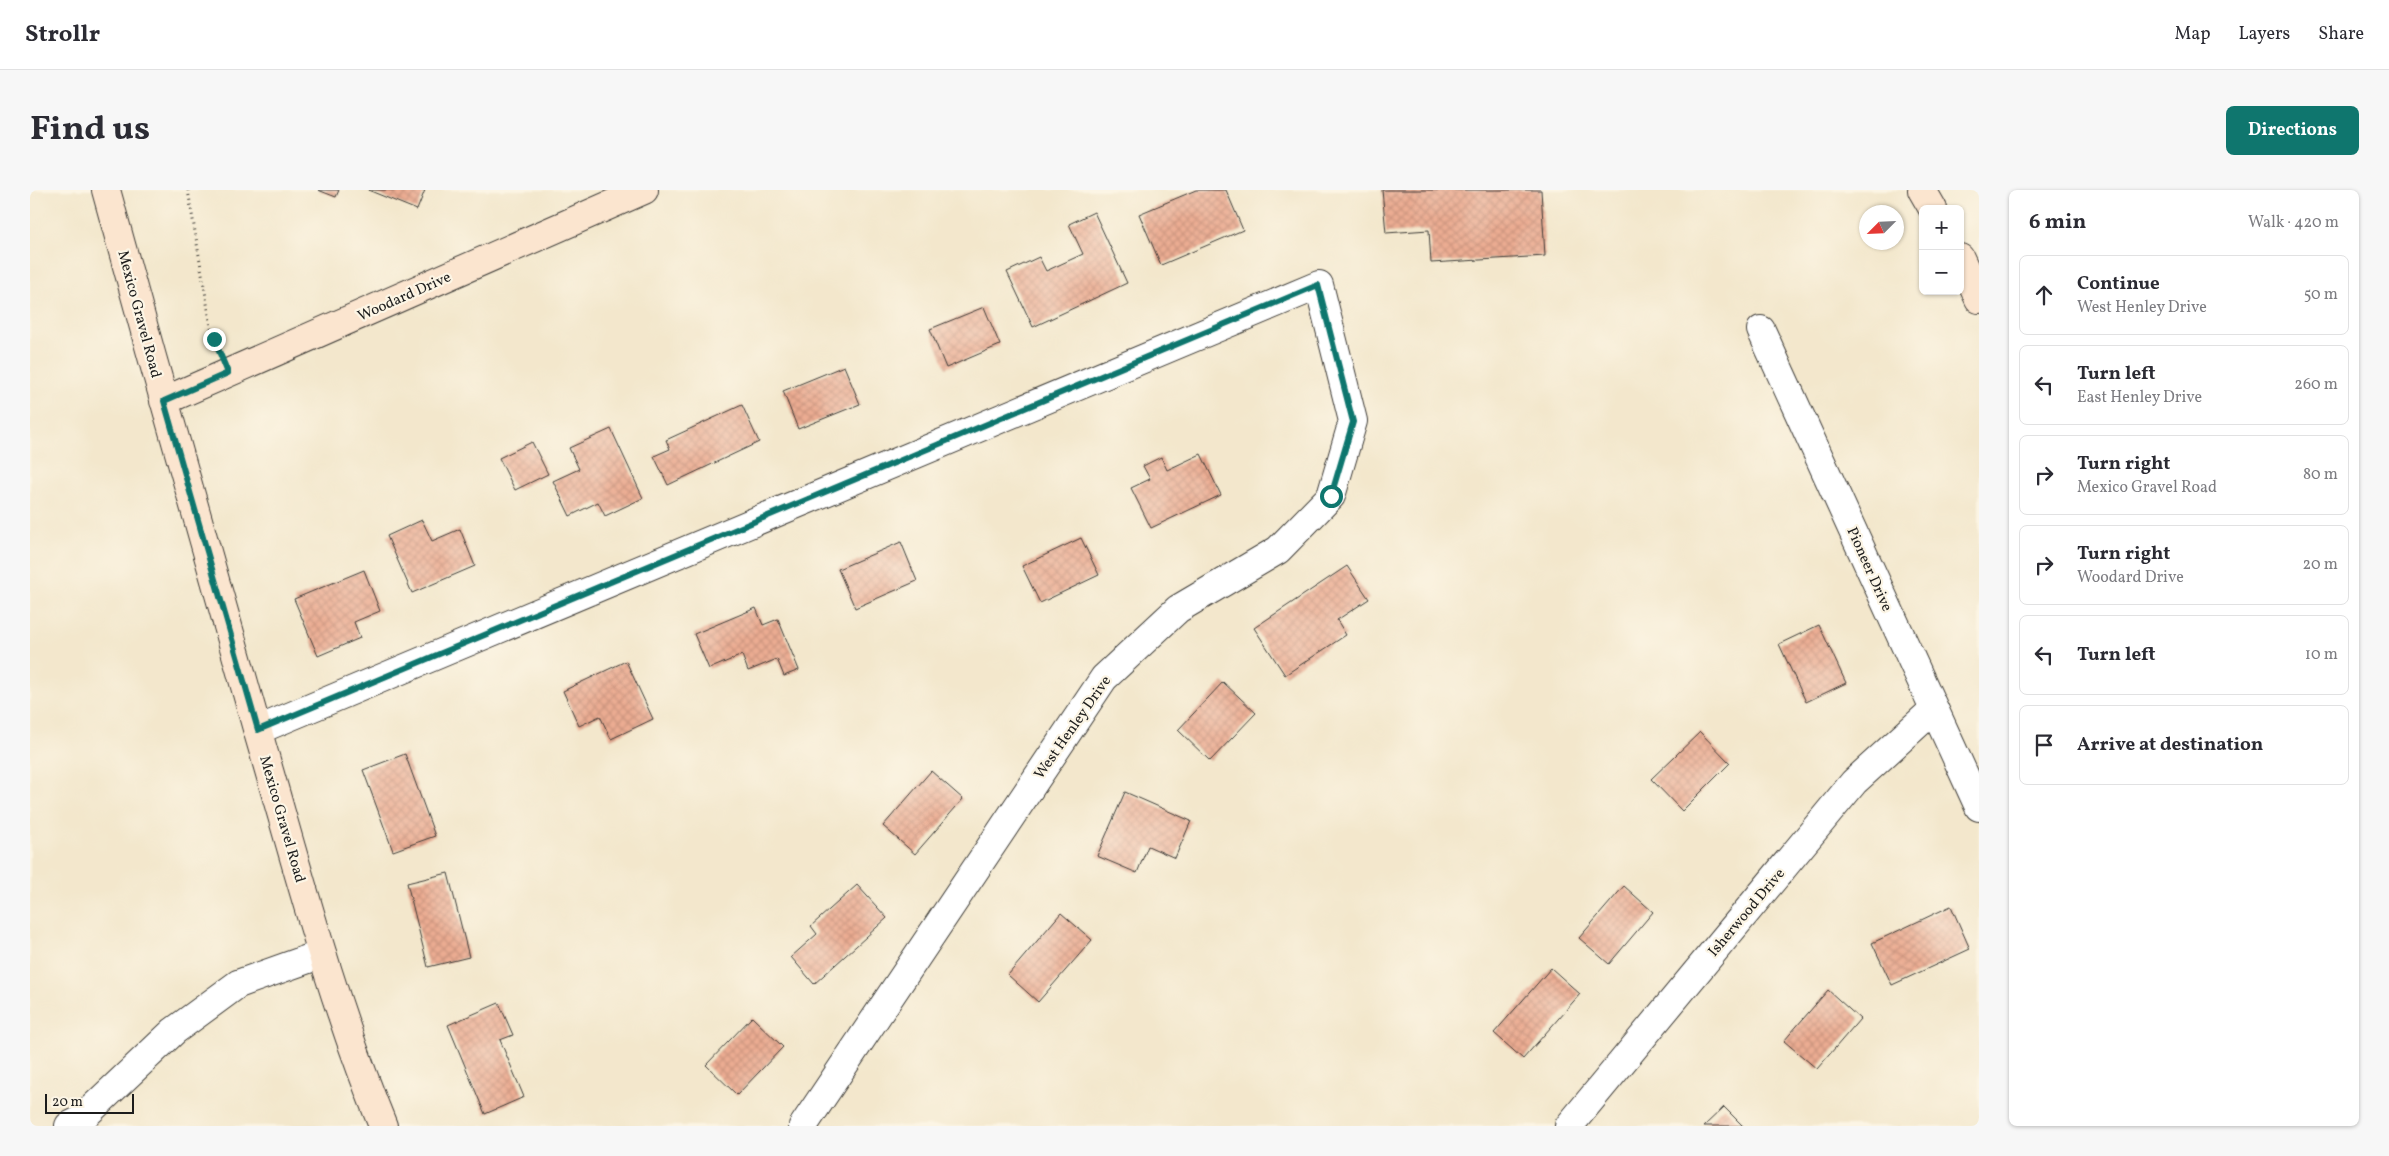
<!DOCTYPE html>
<meta charset="utf-8">
<style>
body{margin:0;font-family:Vollkorn,serif;background:#f7f7f7;color:#2b2b33}
.controls{position:absolute;right:15px;top:15px;display:grid;overflow:hidden;border-radius:8px;box-shadow:0 1px 4px #0004}
.controls button{width:45px;height:45px;display:grid;place-items:center;padding:0;border:0;border-bottom:1px solid #e1e1e2;background:#fff;color:#2b2b33;font:25px sans-serif}
.compass{position:absolute;left:1829px;top:15px;width:45px;height:45px;border-radius:50%;background:#fff;box-shadow:0 1px 4px #0004;rotate:246deg}
.scale{position:absolute;left:15px;bottom:12px;width:89px;box-sizing:border-box;padding-left:5px;border:2px solid #1c1c1c;border-top:0;font-size:14px;line-height:18px;white-space:nowrap;color:#1c1c1c;-webkit-text-stroke:4px #fcf5e5;paint-order:stroke}
.stop{position:absolute;width:15px;height:15px;margin:-11px;border:4px solid #0f766e;border-radius:50%;background:#fff}
.stop.end{background:#0f766e;border-color:#fff;box-shadow:0 1px 5px #0008}
.list{margin:0;padding:0;list-style:none}
h2{display:flex;justify-content:space-between;align-items:center;height:65px;margin:0;padding:0 20px;font-size:21px}
h2 small{font-size:16px;font-weight:400;color:#7c7c81}
.list li{display:grid;grid-template-columns:32px 1fr auto;gap:15px;align-items:center;box-sizing:border-box;height:80px;margin:0 10px 10px;padding:0 10px;border:1px solid #e1e1e2;border-radius:8px}
.list b{display:block;font-size:19px;white-space:nowrap}
.list p{margin:0;font-size:16px;white-space:nowrap;color:#7c7c81}
.list em{font-size:16px;font-style:normal;color:#7c7c81}
.icon{flex:none;width:28px;height:28px;fill:none;stroke:currentColor;stroke-width:2;stroke-linecap:round;stroke-linejoin:round}
.map{position:relative;flex:none;width:1949px;height:936px;overflow:hidden;border-radius:8px}
header{display:flex;align-items:center;gap:30px;box-sizing:border-box;height:70px;padding:0 25px;background:#fff;border-bottom:1px solid #e1e1e2}
header strong{font-size:24px}
nav{display:flex;gap:28px;margin-inline-start:auto;font-size:18px}
.intro{display:flex;align-items:center;justify-content:space-between;box-sizing:border-box;height:120px;padding:0 30px}
h1{margin:0;font-size:35px}
.button{padding:12px 22px;border-radius:8px;background:#0f766e;color:#fff;font-size:18px;font-weight:700}
main{display:flex;gap:30px;padding:0 30px}
aside{flex:1;background:#fff;border-radius:8px;box-shadow:0 1px 4px #0004}
.map>svg:first-child{display:block}
.building{fill:url(#building-cross-hatch)}
.lines{fill:none;stroke-linecap:round;stroke-linejoin:round}
.street-casing{stroke:#3c3a36;stroke-width:30}
.secondary-casing{stroke:#3c3a36;stroke-width:30}
.path{stroke:#3c3a36;stroke-width:3;stroke-dasharray:1 4;stroke-linecap:butt}
.street{stroke:#fff;stroke-width:28}
.secondary{stroke:#fbe5cf;stroke-width:28}
.route{stroke:#0f766e;stroke-width:6}
.labels{text-anchor:middle;stroke-width:4.5;stroke-linejoin:round;paint-order:stroke}
.street-label{font-size:15px;fill:#1c1c1c;stroke:#fcf5e5}
</style>
<header>
<strong>Strollr</strong>
<nav><a>Map</a><a>Layers</a><a>Share</a></nav>
</header>
<div class="intro"><h1>Find us</h1><a class="button">Directions</a></div>
<main>
<div class="map">
<svg width="1949" height="936" viewBox="0 0 1949 936">
<defs>
<pattern id="building-cross-hatch" width="8" height="8" patternUnits="userSpaceOnUse" patternTransform="scale(1.25)"><rect width="8" height="8" fill="#ebac92"/><path d="M0 0l8 8M0 8l8-8" fill="none" stroke="#c9937d"/></pattern>
</defs>
<rect width="100%" height="100%" fill="#fcf5e5"/>
<filter id="ink" filterUnits="userSpaceOnUse"><feTurbulence type="fractalNoise" baseFrequency=".02" numOctaves="2"/><feDisplacementMap in="SourceGraphic" scale="10" xChannelSelector="R" yChannelSelector="G"/><feConvolveMatrix kernelMatrix="1 2 1 2 8 2 1 2 1" color-interpolation-filters="sRGB"/></filter>
<filter id="wash" filterUnits="userSpaceOnUse"><feTurbulence type="fractalNoise" baseFrequency=".0096" numOctaves="4" result="noise"/><feDisplacementMap in="SourceGraphic" scale="20" xChannelSelector="R" yChannelSelector="G"/><feGaussianBlur stdDeviation="1.12" result="paint"/><feColorMatrix in="noise" values="0 0 0 0 0 0 0 0 0 0 0 0 0 0 0 0 0 1.4 0 .05"/><feComposite in="paint" operator="in"/></filter>
<g filter="url(#wash)">
<rect width="100%" height="100%" fill="#f3e7cc"/>
<g id="blocks">
<!-- building -->
<path class="building" d="M288 0H309L306 7Z
M338 0H395L387 20Z
M1166 0H1196L1213 40 1131 75 1109 24Z
M1352 0H1511L1515 66 1401 73 1399 40 1356 43Z
M1064 22 1097 93 1003 137 977 82 1009 67 1016 81 1053 64 1039 34Z
M954 117 970 155 916 178 900 139Z
M814 176 830 214 768 239 753 201Z
M712 215 729 252 638 295 624 266 640 259 636 250Z
M581 239 613 308 575 326 568 312 540 326 523 291 549 279 539 258Z
M502 252 518 284 485 300 469 268Z
M1171 264 1191 305 1121 338 1101 298 1120 289 1113 276 1131 267 1137 280Z
M392 330 402 351 430 339 445 376 382 403 357 346Z
M1051 348 1069 385 1010 413 992 376Z
M871 352 887 391 825 418 808 379Z
M1317 376 1339 409 1307 430 1316 445 1255 485 1224 438Z
M334 380 350 421 324 432 330 448 288 466 264 409Z
M726 418 733 435 748 429 769 480 754 486 747 469 718 481 712 465 679 479 664 444Z
M1789 435 1816 493 1776 512 1749 454Z
M596 471 623 529 581 549 570 526 549 536 533 501Z
M1193 492 1226 523 1180 571 1148 540Z
M1670 542 1700 573 1652 621 1621 589Z
M375 564 405 646 363 661 333 580Z
M901 581 933 609 885 664 853 636Z
M1095 602 1161 631 1145 668 1118 656 1107 683 1067 666Z
M418 683 439 767 398 777 377 693Z
M827 695 857 728 784 794 761 767 787 744 781 736Z
M1594 696 1623 722 1579 774 1549 748Z
M1921 716 1940 759 1862 795 1842 753Z
M1031 723 1062 750 1008 812 978 785Z
M1521 778 1550 804 1493 869 1464 843Z
M1798 800 1830 829 1787 879 1754 851Z
M469 813 483 845 470 850 494 907 455 924 418 835Z
M722 827 753 857 707 905 676 875Z
M1694 917 1713 936H1674Z"/>
</g>
</g>
<g filter="url(#ink)">
<use href="#blocks" fill-opacity="0" stroke="#3c3a36" stroke-width="1"/>
<g class="lines">
<!-- street casing -->
<g class="street-casing">
<path id="street" d="M1731 140 1949 617
M228 540 1289 95 1323 231 1301 306 1248 360 1148 419 1074 488 773 936
M39 936 49 931 144 841 208 794 292 764
M1539 936 1824 592 1904 519"/>
</g>
<!-- secondary casing -->
<g class="secondary-casing">
<path id="secondary" d="M76 0C125 180 176 359 227 539 266 672 300 807 353 936
M1892 0 1903 19
M1930 68 1949 109
M134 211 614 0"/>
</g>
<!-- path -->
<path class="path" d="M158 0 183 149 187 157"/>
<!-- street -->
<use href="#street" class="street"/>
<!-- secondary -->
<use href="#secondary" class="secondary"/>
</g>
</g>
<g class="lines" filter="url(#ink)">
<!-- route -->
<path class="route" d="M184 149 198 183 134 211 228 540 1288 95 1323 232 1301 306"/>
</g>
<g class="labels">
<!-- street labels -->
<g class="street-label">
<text transform="translate(374 106) rotate(-24)" y="5">Woodard Drive</text>
<text transform="translate(110 124) rotate(75)" y="5">Mexico Gravel Road</text>
<text transform="translate(1840 379) rotate(66)" y="5">Pioneer Drive</text>
<text transform="translate(1042 537) rotate(-55)" y="5">West Henley Drive</text>
<text transform="translate(253 629) rotate(74)" y="5">Mexico Gravel Road</text>
<text transform="translate(1716 722) rotate(-50)" y="5">Isherwood Drive</text>
</g>
</g>
</svg>
<div class="controls">
<button>+</button>
<button>−</button>
</div>
<svg class="compass" viewBox="-18 -18 36 36"><path d="M0-13l5 13h-10z" fill="#e53935"/><path d="M0 13l5-13h-10z" fill="#7c7c81"/></svg>
<div class="scale">20 m</div>
<div class="stop" style="left:1301px;top:306px"></div>
<div class="stop end" style="left:184px;top:149px"></div>
</div>
<aside>
<h2>6 min<small>Walk · 420 m</small></h2>
<ul class="list">
<li><svg class="icon" aria-label="ahead" viewBox="0 0 24 24"><path d="M12 20V5M6 11l6-6 6 6"/></svg><div><b>Continue</b><p>West Henley Drive</p></div><em>50 m</em></li>
<li><svg class="icon" aria-label="left" viewBox="0 0 24 24"><path d="M17 20v-9H6M10 6l-5 5 5 5"/></svg><div><b>Turn left</b><p>East Henley Drive</p></div><em>260 m</em></li>
<li><svg class="icon" aria-label="right" viewBox="0 0 24 24"><path d="M7 20v-9h11M14 6l5 5-5 5"/></svg><div><b>Turn right</b><p>Mexico Gravel Road</p></div><em>80 m</em></li>
<li><svg class="icon" aria-label="right" viewBox="0 0 24 24"><path d="M7 20v-9h11M14 6l5 5-5 5"/></svg><div><b>Turn right</b><p>Woodard Drive</p></div><em>20 m</em></li>
<li><svg class="icon" aria-label="left" viewBox="0 0 24 24"><path d="M17 20v-9H6M10 6l-5 5 5 5"/></svg><div><b>Turn left</b></div><em>10 m</em></li>
<li><svg class="icon" aria-label="arrive" viewBox="0 0 24 24"><path d="M6 21V4h12l-3 4 3 4H6"/></svg><div><b>Arrive at destination</b></div></li>
</ul>
</aside>
</main>
